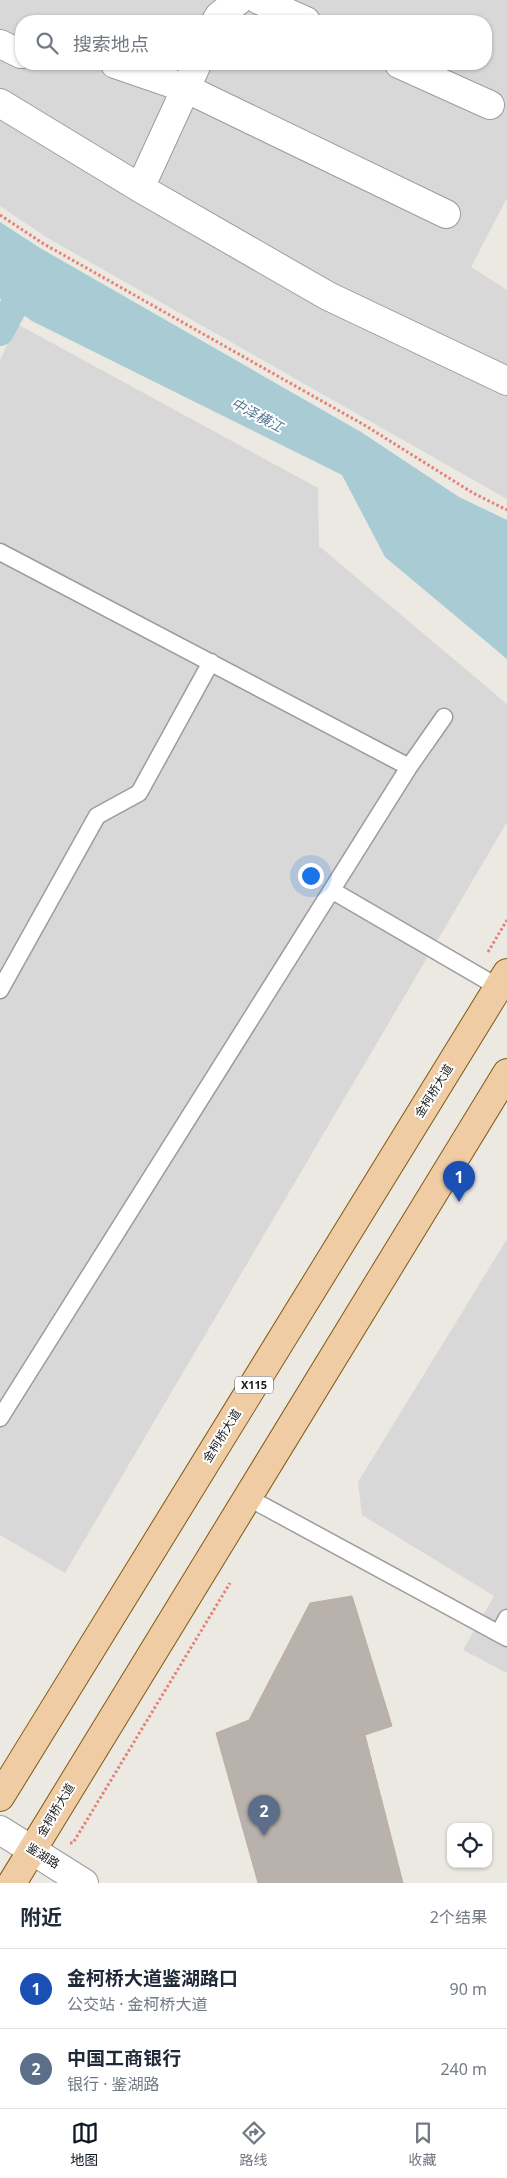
<!DOCTYPE html>
<html lang="zh">
<meta charset="utf-8">
<style>
body{margin:0;font-family:"Noto Sans","Noto Sans SC",sans-serif;background:#f6f6f7;color:#1f2937}
.controls{position:absolute;right:15px;bottom:15px;display:grid;overflow:hidden;border-radius:10px;box-shadow:0 1px 4px #0004}
.controls button{width:45px;height:45px;display:grid;place-items:center;padding:0;border:0;border-bottom:1px solid #e0e1e3;background:#fff;color:#1f2937;font:25px sans-serif}
.you{position:absolute;left:310px;top:875px;width:18px;height:18px;margin:-12px;border:4px solid #fff;border-radius:50%;background:#1a73e8;box-shadow:0 0 0 8px #1a73e833}
.badge{display:grid;place-items:center;width:32px;height:32px;border-radius:50%;background:#111827;color:#fff;font-size:16px;font-weight:700}
.pin{position:absolute;translate:-50% -41px;filter:drop-shadow(0 1px 2px #0008)}
.pin::after{content:'';position:absolute;top:26px;width:18px;height:15px;background:inherit;clip-path:polygon(0 0,100% 0,50% 100%)}
.list{margin:0;padding:0;list-style:none}
h2{display:flex;justify-content:space-between;align-items:center;height:65px;margin:0;padding:0 20px;font-size:21px}
h2 small{font-size:16px;font-weight:400;color:#747a83}
.list li{display:grid;grid-template-columns:32px 1fr auto;gap:15px;align-items:center;box-sizing:border-box;height:80px;padding:0 20px;border-top:1px solid #e0e1e3}
.list b{display:block;font-size:19px;white-space:nowrap}
.list p{margin:0;font-size:16px;white-space:nowrap;color:#747a83}
.list em{font-size:16px;font-style:normal;color:#747a83}
.icon{flex:none;width:28px;height:28px;fill:none;stroke:currentColor;stroke-width:2;stroke-linecap:round;stroke-linejoin:round}
.map{position:relative;flex:none;width:507px;height:1883px;overflow:hidden}
.search{position:absolute;background:#fff;box-shadow:0 1px 4px #0004;left:15px;right:15px;top:15px;height:55px;display:flex;align-items:center;gap:12px;box-sizing:border-box;padding:0 18px;border-radius:20px;color:#747a83;font-size:19px}
.sheet{height:225px;background:#fff}
nav{display:flex;justify-content:space-around;align-items:center;box-sizing:border-box;height:70px;border-top:1px solid #e0e1e3;background:#fff;font-size:14px;color:#747a83}
nav a{display:grid;justify-items:center;gap:2px}
nav .on{color:#111827}
.map>svg:first-child{display:block}
.residential{fill:#d9d8d8;fill-rule:evenodd}
.water{fill:#a8cbd4}
.lines{fill:none;stroke-linecap:round;stroke-linejoin:round}
.canal{stroke:#a8cbd4;stroke-width:28}
.building{fill:#b8b1ac;stroke:#bbafa7}
.service-casing{stroke:#9c9c9c;stroke-width:19}
.minor-casing{stroke:#9c9c9c;stroke-width:30}
.tertiary-casing{stroke:#9c9c9c;stroke-width:30}
.primary-casing{stroke:#815912;stroke-width:30}
.path{stroke:#e78078;stroke-width:3;stroke-dasharray:2.5 2.5;stroke-linecap:butt}
.service{stroke:#fff;stroke-width:16}
.minor{stroke:#fff;stroke-width:28}
.tertiary{stroke:#fff;stroke-width:28}
.primary{stroke:#efcca4;stroke-width:28}
.labels{text-anchor:middle;stroke-width:4;stroke-linejoin:round;paint-order:stroke}
.shield{fill:#fff;stroke:#5f5f5f;stroke-width:1}
.shield-label{font-size:11px;font-weight:bold;fill:#1b1b1b}
.street-label{font-size:12px;fill:#1b1b1b;stroke:#fff}
.water-label{font-size:14px;font-style:italic;fill:#527797;stroke:#fff}
</style>
<div class="map">
<svg width="507" height="1883" viewBox="0 0 507 1883">
<rect width="100%" height="100%" fill="#ece8e2"/>
<!-- residential -->
<path class="residential" d="M0 0H507V198L471 267 507 290V499L46 237 0 206ZM21 21H486V64H21Z
M17 324 318 488 319 546 507 704V822L65 1573 0 1535V360Z
M507 1239V1673L463 1650 494 1596 362 1515 358 1482Z"/>
<!-- water -->
<path class="water" d="M0 222 40 248 361 432 459 497 507 520V659L385 557 342 475 32 321 0 299Z"/>
<g class="lines">
<!-- canal -->
<path class="canal" d="M0 332 23 289"/>
</g>
<!-- building -->
<path class="building" d="M352 1596 392 1726 365 1735 403 1883H258L216 1733 249 1720 310 1603Z"/>
<g class="lines">
<!-- service casing -->
<g class="service-casing">
<path id="service" d="M0 552 409 767
M333 891 498 987
M0 990 97 816 139 793 211 662
M0 1418 409 767 444 717
M247 1497 507 1638
M499 1633 507 1618"/>
</g>
<!-- minor casing -->
<g class="minor-casing">
<path id="minor" d="M259 0 306 21
M216 21 219 16 239 0
M0 44 21 54
M115 64 185 88 446 214
M399 64 490 105
M0 103 140 188 328 296 507 381
M140 188 197 64"/>
</g>
<!-- tertiary casing -->
<g class="tertiary-casing">
<path id="tertiary" d="M0 1830 84 1883"/>
</g>
<!-- primary casing -->
<g class="primary-casing">
<path id="primary" d="M0 1797 507 973
M12 1883 507 1073"/>
</g>
<!-- path -->
<path class="path" d="M0 215 44 244 366 426 473 493 507 510
M488 952 507 920
M70 1843H73L230 1583"/>
<!-- service -->
<use href="#service" class="service"/>
<!-- minor -->
<use href="#minor" class="minor"/>
<!-- tertiary -->
<use href="#tertiary" class="tertiary"/>
<!-- primary -->
<use href="#primary" class="primary"/>
</g>
<g class="labels">
<!-- shield labels -->
<rect class="shield" x="235" y="1376.5" width="38" height="17" rx="4"/>
<g class="shield-label">
<text x="254" y="1389">X115</text>
</g>
<!-- street labels -->
<g class="street-label">
<text transform="translate(434 1091) rotate(-58)" y="4">金柯桥大道</text>
<text transform="translate(222 1436) rotate(-58)" y="4">金柯桥大道</text>
<text transform="translate(56 1810) rotate(-59)" y="4">金柯桥大道</text>
<text transform="translate(43 1856) rotate(32)" y="4">鉴湖路</text>
</g>
<!-- water labels -->
<g class="water-label">
<text transform="translate(257 415) rotate(28)" y="5">中泽横江</text>
</g>
</g>
</svg>
<div class="controls">
<button><svg class="icon" aria-label="locate" viewBox="0 0 24 24"><circle cx="12" cy="12" r="6"/><path d="M12 2v4M12 18v4M2 12h4M18 12h4"/></svg></button>
</div>
<div class="you"></div>
<div class="pin badge" style="left:459px;top:1202px;background:#1a4fb4">1</div>
<div class="pin badge" style="left:264px;top:1836px;background:#5c6f8a">2</div>
<div class="search"><svg class="icon" aria-label="search" viewBox="0 0 24 24"><circle cx="10" cy="10" r="6"/><path d="M15 15l6 6"/></svg>搜索地点</div>
</div>
<section class="sheet">
<h2>附近<small>2个结果</small></h2>
<ul class="list">
<li><span class="badge" style="background:#1a4fb4">1</span><div><b>金柯桥大道鉴湖路口</b><p>公交站 · 金柯桥大道</p></div><em>90 m</em></li>
<li><span class="badge" style="background:#5c6f8a">2</span><div><b>中国工商银行</b><p>银行 · 鉴湖路</p></div><em>240 m</em></li>
</ul>
</section>
<nav>
<a class="on"><svg class="icon" aria-label="map" viewBox="0 0 24 24"><path d="M3 6l6-2 6 2 6-2v14l-6 2-6-2-6 2zM9 4v14M15 6v14"/></svg>地图</a>
<a><svg class="icon" aria-label="directions" viewBox="0 0 24 24"><path d="M12 3l9 9-9 9-9-9zM9 14v-3h6M13 9l2 2-2 2"/></svg>路线</a>
<a><svg class="icon" aria-label="saved" viewBox="0 0 24 24"><path d="M7 4h10v16l-5-4-5 4z"/></svg>收藏</a>
</nav>
